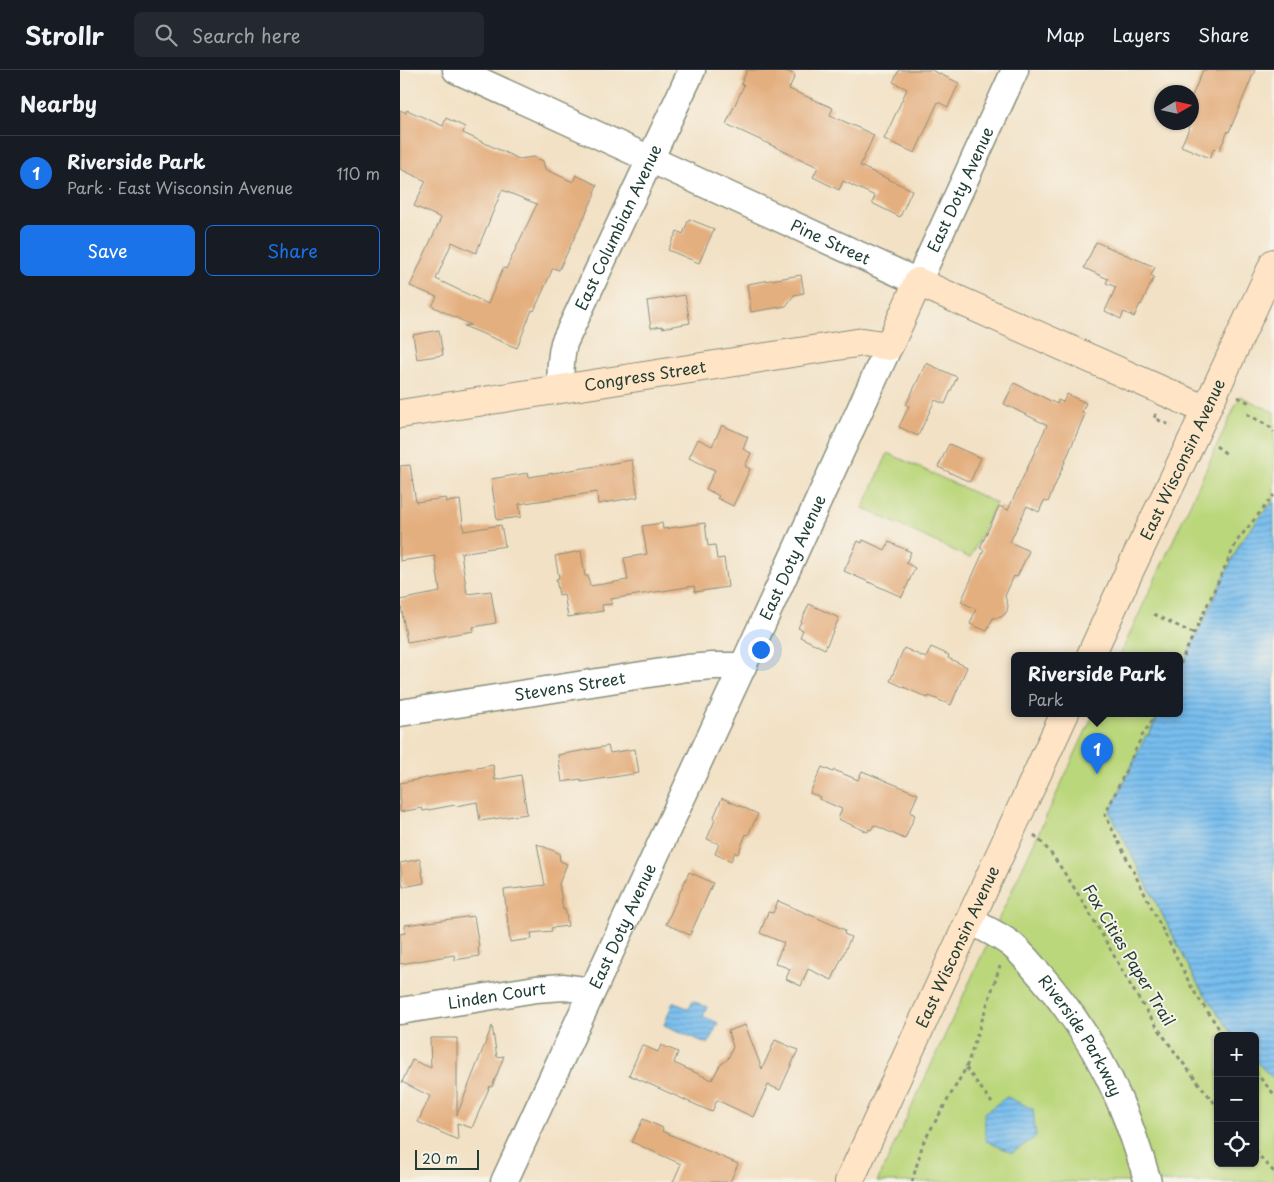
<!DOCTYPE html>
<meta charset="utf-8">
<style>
body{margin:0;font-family:"Playpen Sans",sans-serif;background:#242831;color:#f1f3f6}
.controls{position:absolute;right:15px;bottom:15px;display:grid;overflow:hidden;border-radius:8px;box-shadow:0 1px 4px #0004}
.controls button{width:45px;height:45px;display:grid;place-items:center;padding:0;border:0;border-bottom:1px solid #363941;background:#171b24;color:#f1f3f6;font:25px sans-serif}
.compass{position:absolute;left:754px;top:15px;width:45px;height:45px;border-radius:50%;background:#171b24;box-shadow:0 1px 4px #0004;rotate:81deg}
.scale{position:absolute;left:15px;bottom:12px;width:64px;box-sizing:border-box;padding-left:5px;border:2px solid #1f3d34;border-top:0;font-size:14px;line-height:18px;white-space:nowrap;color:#1f3d34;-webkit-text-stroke:4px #f7f3e8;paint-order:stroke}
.you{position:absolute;left:360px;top:579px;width:18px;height:18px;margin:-12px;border:4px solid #fff;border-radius:50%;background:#1a73e8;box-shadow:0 0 0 8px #1a73e833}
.badge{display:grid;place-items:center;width:32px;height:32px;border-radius:50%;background:#1a73e8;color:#fff;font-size:16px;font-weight:700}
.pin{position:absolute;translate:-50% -41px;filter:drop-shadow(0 1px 2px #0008)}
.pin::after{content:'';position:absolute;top:26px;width:18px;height:15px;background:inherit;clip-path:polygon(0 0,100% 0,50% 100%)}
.popup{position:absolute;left:611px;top:582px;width:172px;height:65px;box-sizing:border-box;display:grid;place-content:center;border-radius:8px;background:#171b24;filter:drop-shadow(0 1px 4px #0005);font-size:16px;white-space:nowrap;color:#9ea1a6}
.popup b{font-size:19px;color:#f1f3f6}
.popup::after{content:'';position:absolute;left:50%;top:100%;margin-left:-10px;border:10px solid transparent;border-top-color:#171b24}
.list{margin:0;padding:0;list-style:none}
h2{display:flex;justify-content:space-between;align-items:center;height:65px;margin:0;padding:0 20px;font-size:21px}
h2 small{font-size:16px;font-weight:400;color:#9ea1a6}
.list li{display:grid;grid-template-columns:32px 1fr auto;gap:15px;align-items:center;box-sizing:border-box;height:75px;padding:0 20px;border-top:1px solid #363941}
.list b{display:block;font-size:19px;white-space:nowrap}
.list p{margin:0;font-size:16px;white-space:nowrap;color:#9ea1a6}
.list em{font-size:16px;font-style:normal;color:#9ea1a6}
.actions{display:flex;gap:10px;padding:15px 20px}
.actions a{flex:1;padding:11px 0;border:1px solid #1a73e8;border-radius:8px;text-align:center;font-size:18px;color:#1a73e8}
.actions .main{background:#1a73e8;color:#fff}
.icon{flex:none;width:28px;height:28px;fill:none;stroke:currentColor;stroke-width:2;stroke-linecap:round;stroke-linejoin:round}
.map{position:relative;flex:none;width:874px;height:1112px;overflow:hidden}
header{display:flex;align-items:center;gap:30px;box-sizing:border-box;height:70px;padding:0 25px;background:#171b24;border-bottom:1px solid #363941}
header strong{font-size:24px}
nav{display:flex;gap:28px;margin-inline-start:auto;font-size:18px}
.search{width:350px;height:45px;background:#242831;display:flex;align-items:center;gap:12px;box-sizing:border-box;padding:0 18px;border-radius:8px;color:#9ea1a6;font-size:19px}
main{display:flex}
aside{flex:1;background:#171b24}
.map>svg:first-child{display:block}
.green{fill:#bbd77c;stroke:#6d8a58}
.water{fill:url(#water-rules);stroke:#4b7d91}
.building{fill:#e4af7f;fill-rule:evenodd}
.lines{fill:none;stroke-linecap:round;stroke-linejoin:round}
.street-casing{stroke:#888f7c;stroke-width:29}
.secondary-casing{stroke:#888f7c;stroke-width:30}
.path{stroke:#888f7c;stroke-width:3;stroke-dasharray:4 4;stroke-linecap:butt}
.street{stroke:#fff;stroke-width:26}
.secondary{stroke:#ffe4c6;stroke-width:28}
.labels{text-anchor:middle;stroke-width:4;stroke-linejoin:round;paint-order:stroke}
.street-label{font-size:16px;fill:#1f3d34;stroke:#f7f3e8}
</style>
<header>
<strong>Strollr</strong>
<div class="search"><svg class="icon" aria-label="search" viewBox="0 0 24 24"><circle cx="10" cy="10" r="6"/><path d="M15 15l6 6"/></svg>Search here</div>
<nav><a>Map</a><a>Layers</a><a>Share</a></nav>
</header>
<main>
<aside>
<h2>Nearby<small></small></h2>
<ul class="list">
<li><span class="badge">1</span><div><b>Riverside Park</b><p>Park · East Wisconsin Avenue</p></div><em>110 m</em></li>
</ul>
<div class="actions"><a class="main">Save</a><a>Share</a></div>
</aside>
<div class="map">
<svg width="874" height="1112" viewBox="0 0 874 1112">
<defs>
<pattern id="water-rules" width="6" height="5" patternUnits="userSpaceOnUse" patternTransform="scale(1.25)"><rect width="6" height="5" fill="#77bdee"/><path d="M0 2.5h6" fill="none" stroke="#619bc2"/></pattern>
</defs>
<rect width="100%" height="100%" fill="#f7f3e8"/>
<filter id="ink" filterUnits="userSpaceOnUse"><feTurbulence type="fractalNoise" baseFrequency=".02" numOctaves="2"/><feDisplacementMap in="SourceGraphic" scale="10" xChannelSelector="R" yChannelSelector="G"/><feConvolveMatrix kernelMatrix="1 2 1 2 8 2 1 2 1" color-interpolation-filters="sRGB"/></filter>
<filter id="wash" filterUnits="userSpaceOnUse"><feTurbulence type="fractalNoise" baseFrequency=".0096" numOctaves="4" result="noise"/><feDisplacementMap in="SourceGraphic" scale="20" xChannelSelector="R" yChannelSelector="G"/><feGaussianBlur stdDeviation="1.12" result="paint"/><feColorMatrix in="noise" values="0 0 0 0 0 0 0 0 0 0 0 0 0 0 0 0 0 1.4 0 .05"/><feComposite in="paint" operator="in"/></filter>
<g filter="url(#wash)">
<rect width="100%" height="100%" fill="#f2e1c5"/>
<!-- green -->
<path class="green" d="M840 326 874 342V430L841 471 780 600V585H720Z
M488 383 596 433 570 488 463 438Z
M694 643H759L710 742 796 911 833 966H818V1093H855V990L874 1010V1112H477Z"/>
<!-- water -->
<path class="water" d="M874 430V1010L855 990V966H833L796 911 710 742 746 665H749L759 643H780V600L841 471Z
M293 931 307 937 303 946 318 953 308 974 264 955 273 932 289 939Z
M607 1027 633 1039 636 1067 612 1083 586 1071 584 1043Z"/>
<g id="blocks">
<!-- building -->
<path class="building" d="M347 0H384L395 5 389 19 433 38 430 45 474 65 460 96 512 120 500 147 472 133 475 126 443 111 439 120 413 107 418 97 326 54 344 15 341 14Z
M499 0H531L559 13 548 37 538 32 515 83 484 69 507 19 493 12Z
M803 0H855L829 62 828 61 819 81 814 78 810 88 781 76 792 52V26Z
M0 40 6 43 7 40 43 56 46 48 65 57 63 63 119 89 134 87 143 91 145 99 173 112 176 105 197 115 194 123 195 124 159 200 153 198 134 241 132 240 117 278 64 256 71 255 32 236 37 227 10 216 41 148 14 136 26 111 0 99ZM102 120 137 134 106 199 103 198 88 234 36 209 52 172 76 183Z
M289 149 314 159 299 193 268 180 277 161 283 164Z
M696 172 755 197 751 205 754 207 741 235 740 234 734 247 724 242 721 249 705 241 716 217 706 213 708 209 684 198Z
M401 205 404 223 394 225 386 236 351 242 347 214Z
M285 225 290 253 262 258V256L251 258 247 231Z
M39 260 43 285 17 289 13 265Z
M526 293 557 307 545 334 535 330 518 366 499 357 509 336 506 335Z
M614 313 657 334 658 330 663 332 667 324 686 333 682 342 685 344 648 432 644 431 639 442 627 436 610 472 629 481 617 507 614 506 605 526 608 536 607 541 605 544 601 547 593 548 587 561 570 554 576 539 561 532 584 480 580 478 599 436 608 440 647 355 604 334Z
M322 355 348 367 343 379 351 383 345 396 350 399 333 436 317 428 319 426 306 419 315 400 289 388 298 369 312 376Z
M549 374 581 388 570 412 538 397Z
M232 390 238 427 198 434 197 422 119 434 121 447 97 450 91 409 128 403 129 407Z
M10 395 16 432 46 428 47 432 60 430 64 461 101 455 105 476 61 483 67 524 91 521 96 553 73 557 74 561 7 572 0 530 40 522 35 486 0 491V396Z
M262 453 263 459 305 453 308 476 315 475 317 489 324 488 328 517 295 522 294 516 211 529 212 534 202 535 203 541 168 547 164 524 159 525 156 509 159 508 155 486 181 481 185 506H188L190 516 228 510 224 488 247 484 242 456Z
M463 470 485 480 489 472 511 482 506 493 515 498 502 527 444 501 458 471 462 473Z
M409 534 439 548 425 579 400 567 403 560 398 558Z
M531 577 549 585 548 588 567 597 551 635 529 626 528 628 490 611 504 578 526 588Z
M208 676 210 683 235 679 239 703 181 712V709L162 712 158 685Z
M93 695 95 710 121 705 127 744 80 751 77 732 56 736 55 735 23 741 22 738 0 742V713Z
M422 697 433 702 434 700 458 710 462 701 518 724 510 742 515 745 505 769 474 755 471 760 469 759 468 762 438 749 442 739 419 729 420 727 410 723Z
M322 728 358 744 348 765 346 764 338 784 335 782 331 791 315 784 319 774 307 769 315 750 313 749Z
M137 774 159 783 160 791 167 794 159 814 163 840 165 839 168 856 151 858 152 861 131 863 132 869 110 872 104 820 145 815Z
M20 789 24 813 3 817 0 793Z
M289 802 313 813 290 865 266 854Z
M378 831 445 860 444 864 451 867 432 910 408 899 401 916 386 909 390 899 375 893 384 873 360 863 368 842 373 843Z
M74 846 79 877H78L79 886 55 890 54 885 0 894V864L5 863V855Z
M345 955 362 999 375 970 398 980 380 1020 368 1015 353 1047 317 1030 312 1042 229 1005 242 975 258 982 261 975 278 982 274 993 312 1010 320 995 328 989 333 977 328 961Z
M92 956 97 987 104 986 92 1017 90 1016 72 1058 57 1053 58 1070 18 1052 30 1026 2 1012 12 990 31 998 30 968H57V1045Z
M243 1049 263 1058 262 1061 338 1094 330 1112H273L281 1094 232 1072Z"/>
</g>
</g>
<g filter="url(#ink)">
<use href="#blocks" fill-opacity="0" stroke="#888f7c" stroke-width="1"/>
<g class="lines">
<!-- street casing -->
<g class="street-casing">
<g id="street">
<path id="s1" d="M56 0 518 212 615 0"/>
<path id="s2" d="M161 319C160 303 160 289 164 273L292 0"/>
<path id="s3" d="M0 643 287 598 313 596H343"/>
<path id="s4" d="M569 850C583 858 600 865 612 875 623 884 632 896 641 906 673 943 701 987 720 1032 731 1058 740 1085 748 1112"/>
<path id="s5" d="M0 941 136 919 164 917 192 921"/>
<path id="s6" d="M104 1112 343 596 489 276"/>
</g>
</g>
<!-- secondary casing -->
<g class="secondary-casing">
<g id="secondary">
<path id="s7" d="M0 344 463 272 489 276 518 212 806 340"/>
<path id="s8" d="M691 585 728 504 794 366 874 193"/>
<path id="s9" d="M449 1112 665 643"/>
</g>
</g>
<!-- path -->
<path class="path" d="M838 327 852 334
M756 344 754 348 772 356
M847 344 870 357 874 362
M816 376 828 385
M754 544 794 564
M780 594 837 471 874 425
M756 643 750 654 743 664 705 745 793 920 824 966
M634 765C650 779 661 798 673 816 691 845 707 873 723 902 750 950 783 995 818 1037
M566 998 592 1033
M855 1002 874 1024
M855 1081 874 1102
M512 1112 523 1073 566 998 600 896"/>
<!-- street -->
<use href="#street" class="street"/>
<!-- secondary -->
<use href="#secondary" class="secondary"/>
</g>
</g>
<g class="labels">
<!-- street labels -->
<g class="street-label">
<text dy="6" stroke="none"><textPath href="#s1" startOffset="610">East Doty Avenue</textPath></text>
<text dy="6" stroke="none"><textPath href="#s2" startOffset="174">East Columbian Avenue</textPath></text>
<text dy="6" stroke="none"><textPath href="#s1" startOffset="412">Pine Street</textPath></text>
<text dy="6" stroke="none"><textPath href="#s7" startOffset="248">Congress Street</textPath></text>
<text dy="6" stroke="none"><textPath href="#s8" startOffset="216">East Wisconsin Avenue</textPath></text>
<text dy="6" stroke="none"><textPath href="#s6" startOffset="688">East Doty Avenue</textPath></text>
<text dy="6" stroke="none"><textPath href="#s3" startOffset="172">Stevens Street</textPath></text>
<text dy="6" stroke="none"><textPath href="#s6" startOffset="282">East Doty Avenue</textPath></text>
<text dy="6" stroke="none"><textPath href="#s9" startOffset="259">East Wisconsin Avenue</textPath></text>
<text transform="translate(729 885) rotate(59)" y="6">Fox Cities Paper Trail</text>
<text dy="6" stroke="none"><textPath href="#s5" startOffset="98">Linden Court</textPath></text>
<text dy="6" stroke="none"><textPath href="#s4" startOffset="164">Riverside Parkway</textPath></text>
</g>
</g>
</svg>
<div class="controls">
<button>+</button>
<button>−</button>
<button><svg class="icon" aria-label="locate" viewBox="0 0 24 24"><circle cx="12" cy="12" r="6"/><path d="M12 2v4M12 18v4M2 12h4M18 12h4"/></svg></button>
</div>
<svg class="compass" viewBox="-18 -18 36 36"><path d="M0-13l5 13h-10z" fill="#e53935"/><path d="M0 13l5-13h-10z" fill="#9ea1a6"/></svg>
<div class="scale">20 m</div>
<div class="you"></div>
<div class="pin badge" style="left:697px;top:704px">1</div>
<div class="popup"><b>Riverside Park</b>Park</div>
</div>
</main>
